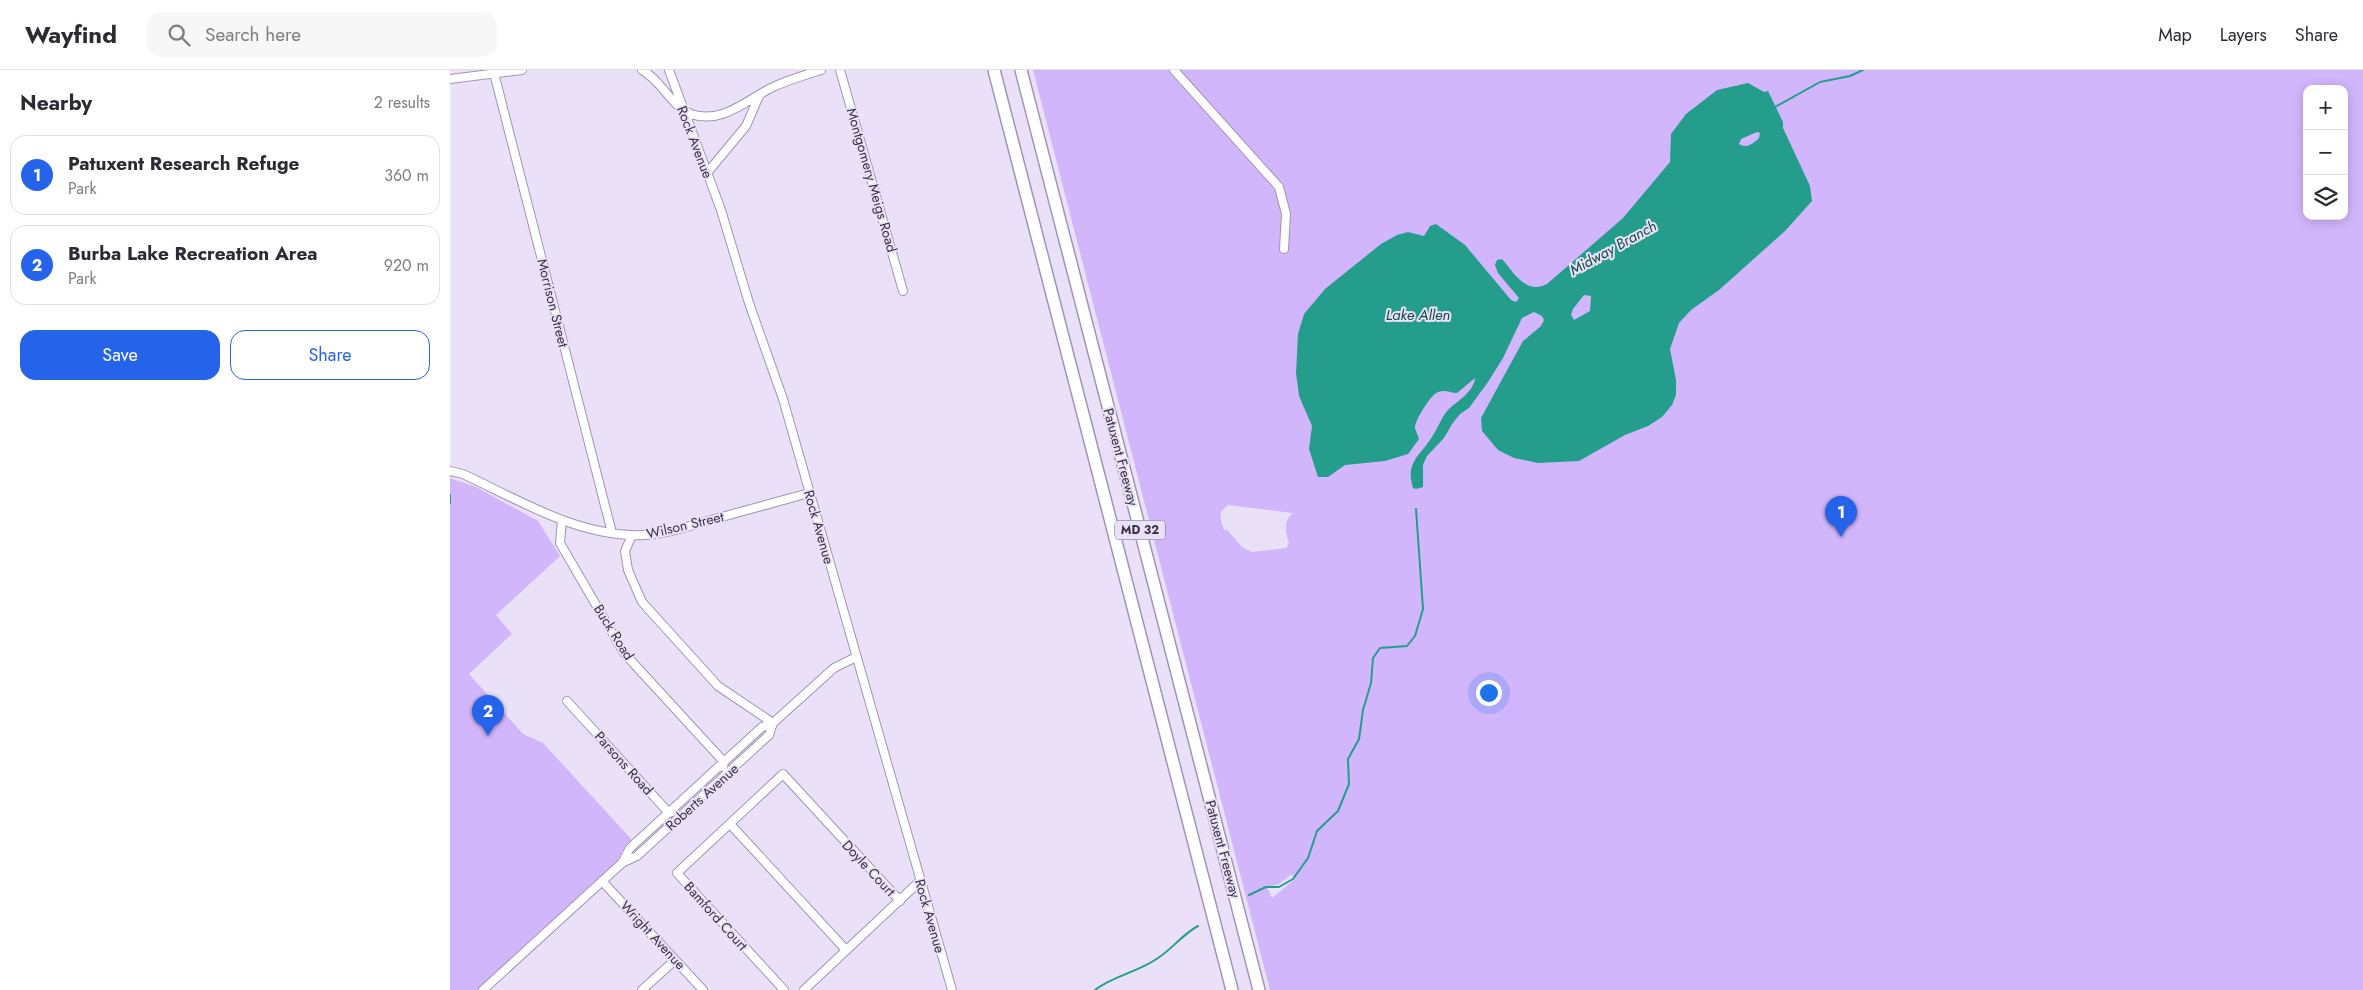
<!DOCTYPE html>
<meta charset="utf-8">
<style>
body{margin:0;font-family:Jost,sans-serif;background:#f7f7f7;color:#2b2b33}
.controls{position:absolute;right:15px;top:15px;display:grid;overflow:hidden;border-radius:10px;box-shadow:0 2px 12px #0003}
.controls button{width:45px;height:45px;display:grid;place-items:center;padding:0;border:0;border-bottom:1px solid #e1e1e2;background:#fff;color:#2b2b33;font:25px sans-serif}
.you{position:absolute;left:1038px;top:622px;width:18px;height:18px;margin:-12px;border:4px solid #fff;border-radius:50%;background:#1a73e8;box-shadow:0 0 0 8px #1a73e833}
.badge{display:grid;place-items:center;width:32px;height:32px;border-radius:50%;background:#2563eb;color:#fff;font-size:16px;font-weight:700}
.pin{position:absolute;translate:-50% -41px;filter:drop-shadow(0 1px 2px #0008)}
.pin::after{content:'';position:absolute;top:26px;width:18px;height:15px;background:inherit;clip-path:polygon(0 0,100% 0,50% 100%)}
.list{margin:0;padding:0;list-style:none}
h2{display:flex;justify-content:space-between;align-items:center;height:65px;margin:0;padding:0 20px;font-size:21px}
h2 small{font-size:16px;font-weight:400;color:#7c7c81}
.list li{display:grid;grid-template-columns:32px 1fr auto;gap:15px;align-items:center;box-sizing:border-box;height:80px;margin:0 10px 10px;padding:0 10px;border:1px solid #e1e1e2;border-radius:15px}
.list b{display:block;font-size:19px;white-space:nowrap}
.list p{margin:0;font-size:16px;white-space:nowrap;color:#7c7c81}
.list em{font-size:16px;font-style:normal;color:#7c7c81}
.actions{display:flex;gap:10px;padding:15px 20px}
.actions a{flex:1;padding:11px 0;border:1px solid #2563eb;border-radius:15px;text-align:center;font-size:18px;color:#2563eb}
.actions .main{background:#2563eb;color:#fff}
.icon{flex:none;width:28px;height:28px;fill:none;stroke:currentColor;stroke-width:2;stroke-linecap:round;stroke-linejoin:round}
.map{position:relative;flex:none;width:1913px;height:920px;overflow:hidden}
header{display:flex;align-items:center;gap:30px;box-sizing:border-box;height:70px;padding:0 25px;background:#fff;border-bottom:1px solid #e1e1e2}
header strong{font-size:24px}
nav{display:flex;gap:28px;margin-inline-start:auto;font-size:18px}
.search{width:350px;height:45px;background:#f7f7f7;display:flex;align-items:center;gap:12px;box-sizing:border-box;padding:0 18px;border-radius:15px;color:#7c7c81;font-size:19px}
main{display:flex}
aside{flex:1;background:#fff}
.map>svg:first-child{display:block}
.green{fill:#d1b6fc;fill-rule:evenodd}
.water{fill:#259d8d;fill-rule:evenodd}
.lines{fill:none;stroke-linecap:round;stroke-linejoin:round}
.stream{stroke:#259d8d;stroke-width:2}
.minor-casing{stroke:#a193b8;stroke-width:10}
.highway-casing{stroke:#a193b8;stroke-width:14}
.minor{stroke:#fff;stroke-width:8}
.highway{stroke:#fff;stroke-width:11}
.labels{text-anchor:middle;stroke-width:4;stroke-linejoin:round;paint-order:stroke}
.shield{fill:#eae1f9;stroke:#6e677a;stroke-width:1}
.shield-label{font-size:12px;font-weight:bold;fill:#393343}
.street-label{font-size:14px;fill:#393343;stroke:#eae1f9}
.water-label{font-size:15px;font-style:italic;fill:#0c4e45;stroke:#eae1f9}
</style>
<header>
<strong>Wayfind</strong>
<div class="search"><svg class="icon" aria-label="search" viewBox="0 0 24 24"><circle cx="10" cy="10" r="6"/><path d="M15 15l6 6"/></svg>Search here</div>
<nav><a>Map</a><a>Layers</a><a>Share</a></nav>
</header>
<main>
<aside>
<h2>Nearby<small>2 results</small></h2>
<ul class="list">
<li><span class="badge">1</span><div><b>Patuxent Research Refuge</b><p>Park</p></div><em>360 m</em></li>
<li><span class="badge">2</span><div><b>Burba Lake Recreation Area</b><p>Park</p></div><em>920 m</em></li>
</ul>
<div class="actions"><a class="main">Save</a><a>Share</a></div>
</aside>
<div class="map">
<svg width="1913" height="920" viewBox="0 0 1913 920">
<rect width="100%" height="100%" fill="#eae1f9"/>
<!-- green -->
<path class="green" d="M583 0H1913V920H820ZM1857 19H1894V146H1857ZM778 435 843 443C833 452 835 460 839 473L836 478 802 482 792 477 777 460H774C770 446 767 444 778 435ZM842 804 844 810 822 828 817 817 829 814Z
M0 408 26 417 88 451 110 486 46 545 62 564 19 604 73 664 93 673 182 770 162 798 28 920H0Z"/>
<!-- water -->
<path class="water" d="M1298 13 1314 22 1318 21 1333 52V58L1360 116 1362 131 1335 161 1269 220 1241 240 1229 253 1220 279 1226 310V325L1222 335 1212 347 1198 356 1175 365 1129 391 1088 393 1064 388 1048 380 1032 361 1031 348 1073 271 1091 256 1094 250 1092 246 1084 242 1072 248 1053 288 1038 312 1019 338 1010 344 1002 354 994 368 977 386 973 395V417L966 419 963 418C955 392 970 386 982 367 988 358 991 348 998 340 1008 330 1023 323 1025 308L1007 323C1001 323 995 319 988 322 981 324 964 352 965 358 966 362 968 365 969 369L958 384 935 391 895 395 878 407H868L859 379 862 356 849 326 846 303 848 264 854 244 875 219 931 174 947 165 958 162 974 166 980 156 986 154 1015 175 1061 230 1066 232 1069 228 1048 203 1045 195 1047 190 1052 189C1064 203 1076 225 1097 214L1173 148 1220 92 1221 64 1236 44 1267 20ZM1307 62 1310 63 1309 68C1304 73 1297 79 1289 74L1291 69ZM1134 225 1141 226 1140 241 1124 250 1121 245 1123 239Z"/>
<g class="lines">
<!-- stream -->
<path class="stream" d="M1325 37 1370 12 1400 6 1413 0
M0 425V433
M799 825 816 817H829L843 809 858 788 867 761 888 741 899 714 898 689 909 669 913 640 921 613 923 588 930 578 957 576 965 566 973 539 966 439
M645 920C662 906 689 902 708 888 722 879 733 864 748 856"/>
<!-- minor casing -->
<g class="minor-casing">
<path id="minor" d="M192 0C211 10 221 36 241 44 272 55 298 29 323 17 338 10 355 5 371 0
M219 0 271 140 299 233 333 329 502 920
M390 0 453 221
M724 0 829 117 836 144 834 179
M44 3 162 463
M0 9 72 0
M257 103 296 56 309 26
M0 401 13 404C69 430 130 468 194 465 217 464 239 456 261 450 294 441 326 432 359 423
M112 450 110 473 174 583 274 692 273 697
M182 465 175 481 178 500 192 532 268 616 323 653
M117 631 219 743 222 742
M280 754 396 880
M172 793 180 778 312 657 323 653 384 598 406 587
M152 811 253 920
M33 920 172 793 187 786 319 665 323 653
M192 920 225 890
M334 920 227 803 333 704 450 831
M354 920 470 811"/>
</g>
<!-- highway casing -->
<g class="highway-casing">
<path id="highway" d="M544 0 782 920
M571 0 809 920"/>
</g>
<!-- minor -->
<use href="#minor" class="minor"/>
<!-- highway -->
<use href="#highway" class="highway"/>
</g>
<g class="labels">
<!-- shield labels -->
<rect class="shield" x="665" y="450.5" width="50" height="19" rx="4"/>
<g class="shield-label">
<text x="690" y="464">MD 32</text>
</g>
<!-- street labels -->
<g class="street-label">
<text transform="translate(245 72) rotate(69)" y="5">Rock Avenue</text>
<text transform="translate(422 110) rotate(74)" y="5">Montgomery Meigs Road</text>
<text transform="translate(103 233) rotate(76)" y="5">Morrison Street</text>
<text transform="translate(671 387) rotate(75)" y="5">Patuxent Freeway</text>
<text transform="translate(235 455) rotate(-13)" y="5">Wilson Street</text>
<text transform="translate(369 457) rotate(74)" y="5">Rock Avenue</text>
<text transform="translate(164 562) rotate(58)" y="5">Buck Road</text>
<text transform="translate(174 693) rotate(48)" y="5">Parsons Road</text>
<text transform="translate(252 727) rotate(-42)" y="5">Roberts Avenue</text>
<text transform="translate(773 779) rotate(75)" y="5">Patuxent Freeway</text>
<text transform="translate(419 798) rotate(47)" y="5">Doyle Court</text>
<text transform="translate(266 846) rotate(48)" y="5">Bamford Court</text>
<text transform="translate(480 846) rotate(74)" y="5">Rock Avenue</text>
<text transform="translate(203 865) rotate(47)" y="5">Wright Avenue</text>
</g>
<!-- water labels -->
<g class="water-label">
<text transform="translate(1163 178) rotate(-29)" y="5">Midway Branch</text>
<text x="968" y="250">Lake Allen</text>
</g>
</g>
</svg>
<div class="controls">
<button>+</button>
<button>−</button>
<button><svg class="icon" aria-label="layers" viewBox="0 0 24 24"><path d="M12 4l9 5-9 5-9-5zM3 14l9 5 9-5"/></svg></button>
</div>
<div class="you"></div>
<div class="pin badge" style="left:1391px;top:467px">1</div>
<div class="pin badge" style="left:38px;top:666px">2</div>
</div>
</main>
